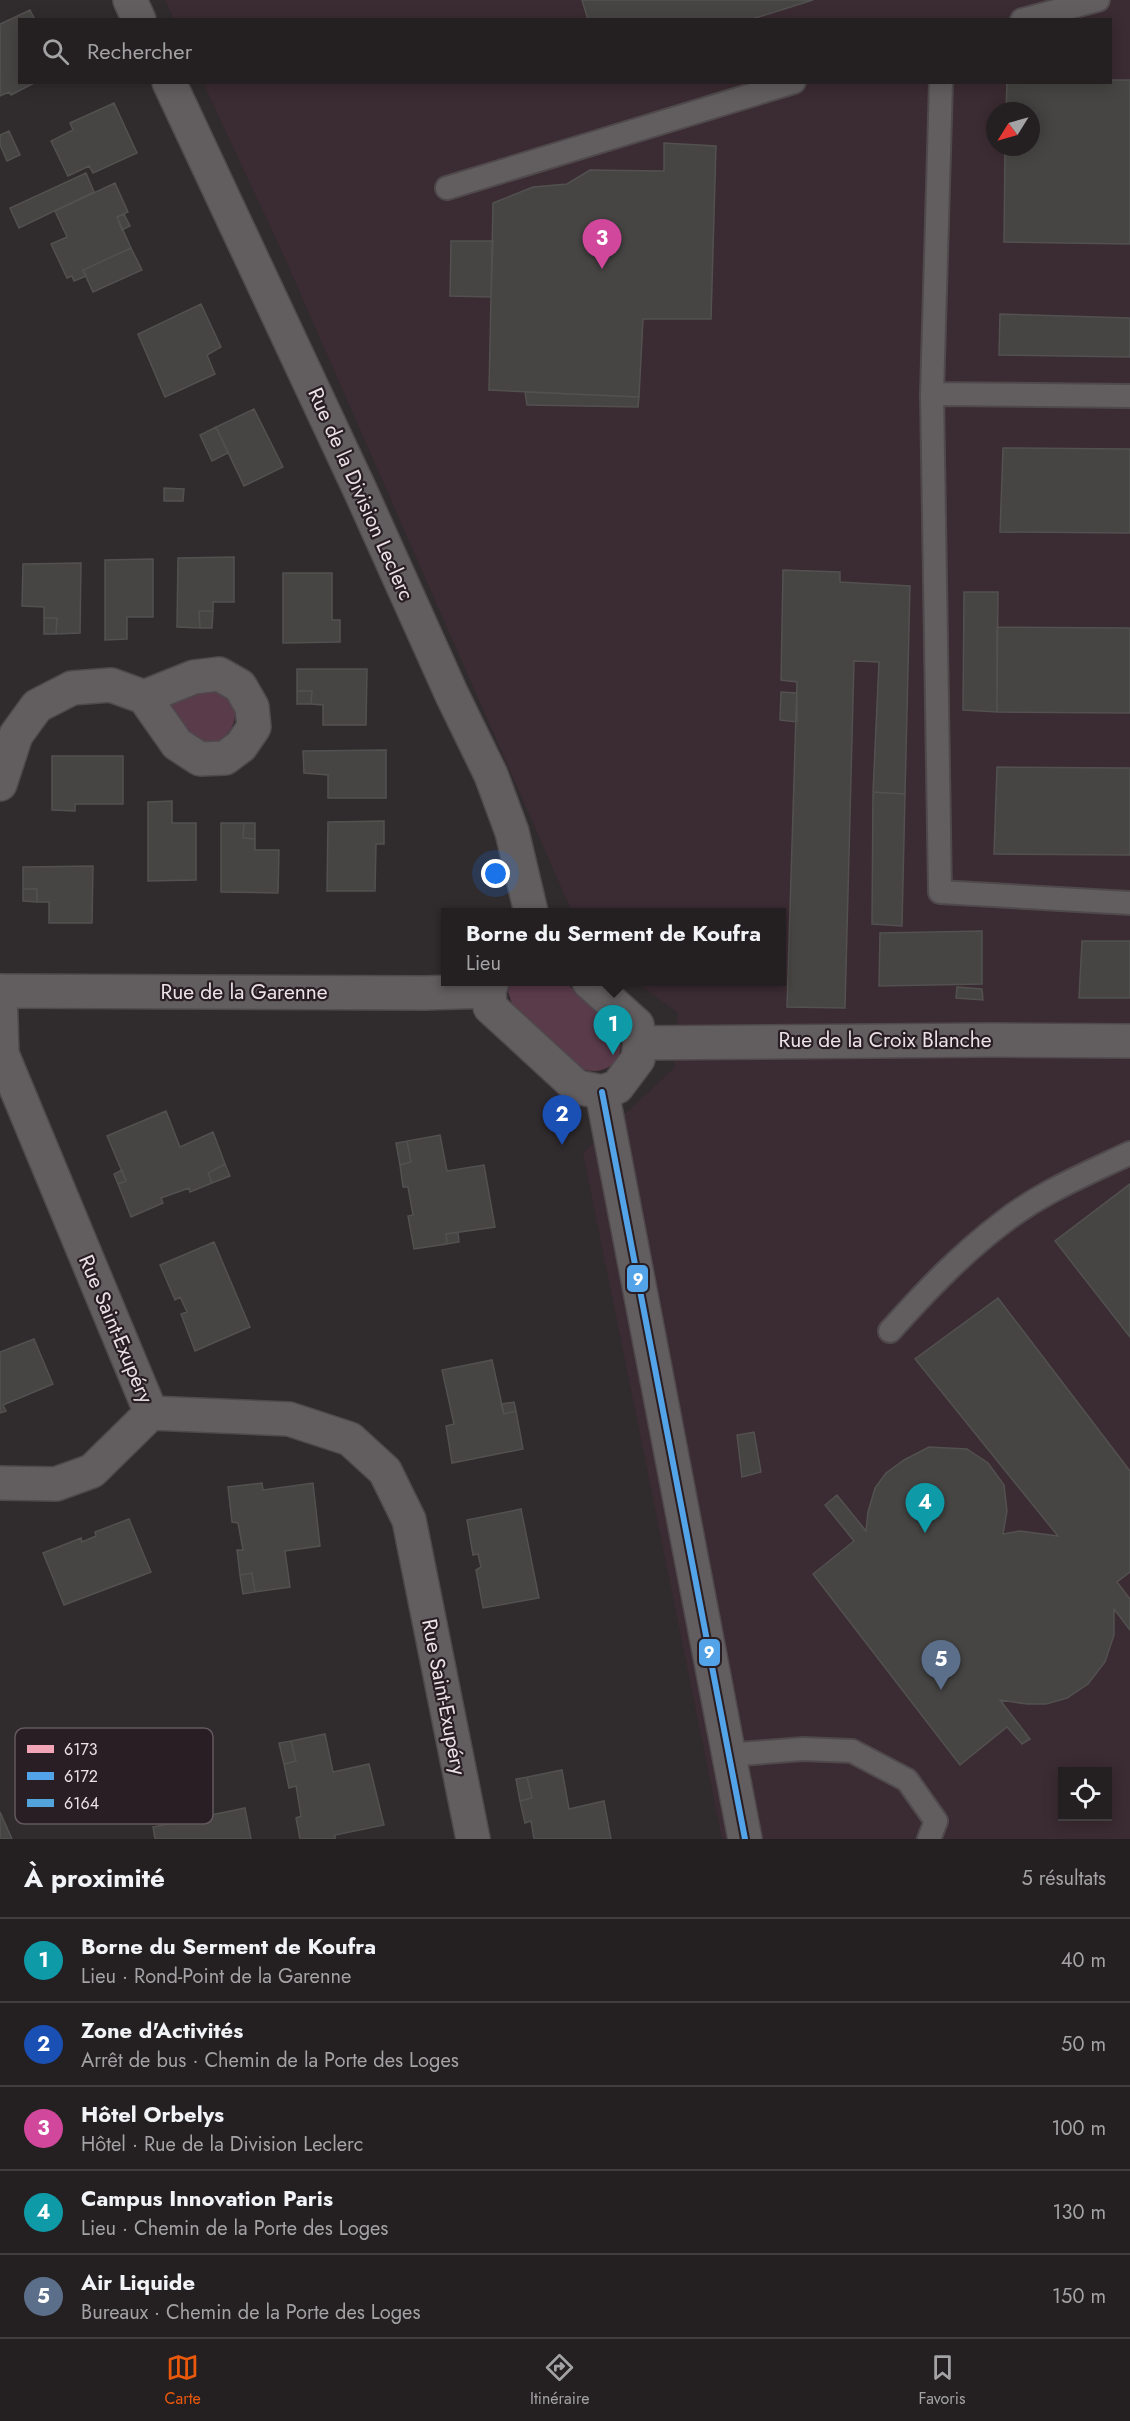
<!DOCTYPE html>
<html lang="fr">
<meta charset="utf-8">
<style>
body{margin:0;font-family:Jost,sans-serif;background:#302d2f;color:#f1f3f6}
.controls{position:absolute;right:18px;bottom:18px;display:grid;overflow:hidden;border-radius:0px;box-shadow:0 3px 15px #0003}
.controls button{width:54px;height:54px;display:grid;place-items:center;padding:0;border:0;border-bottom:2px solid #413e40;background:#242022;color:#f1f3f6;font:30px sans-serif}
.compass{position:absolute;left:986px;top:102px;width:54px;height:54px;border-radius:50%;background:#242022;box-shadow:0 3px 15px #0003;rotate:233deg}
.you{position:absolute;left:496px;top:874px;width:21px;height:21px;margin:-15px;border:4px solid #fff;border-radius:50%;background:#1a73e8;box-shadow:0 0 0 9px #1a73e833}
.badge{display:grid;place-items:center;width:39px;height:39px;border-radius:50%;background:#ea580c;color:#fff;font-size:20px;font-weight:700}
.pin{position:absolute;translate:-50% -50px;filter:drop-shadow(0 2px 3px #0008)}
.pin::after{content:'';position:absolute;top:32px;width:21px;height:18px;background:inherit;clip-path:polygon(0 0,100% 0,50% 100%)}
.popup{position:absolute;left:441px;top:908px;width:345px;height:78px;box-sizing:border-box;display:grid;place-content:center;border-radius:0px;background:#242022;filter:drop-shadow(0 2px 4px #0005);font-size:20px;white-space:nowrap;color:#a3a3a5}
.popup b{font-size:22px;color:#f1f3f6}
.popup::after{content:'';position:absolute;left:50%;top:100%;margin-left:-12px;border:12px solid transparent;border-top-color:#242022}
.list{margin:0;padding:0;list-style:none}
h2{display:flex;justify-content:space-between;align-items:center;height:78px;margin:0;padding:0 24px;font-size:26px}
h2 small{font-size:20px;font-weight:400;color:#a3a3a5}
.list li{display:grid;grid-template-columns:39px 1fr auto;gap:18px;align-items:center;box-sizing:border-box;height:84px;padding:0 24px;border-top:2px solid #413e40}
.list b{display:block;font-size:22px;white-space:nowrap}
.list p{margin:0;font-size:20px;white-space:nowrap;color:#a3a3a5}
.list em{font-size:20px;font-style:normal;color:#a3a3a5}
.icon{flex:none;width:33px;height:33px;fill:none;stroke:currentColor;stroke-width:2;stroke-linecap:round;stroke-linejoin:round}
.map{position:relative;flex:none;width:1130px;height:1839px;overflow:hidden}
.search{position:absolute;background:#242022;box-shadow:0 3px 15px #0003;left:18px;right:18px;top:18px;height:66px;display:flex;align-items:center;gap:15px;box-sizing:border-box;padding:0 21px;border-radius:0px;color:#a3a3a5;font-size:22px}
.sheet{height:498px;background:#242022}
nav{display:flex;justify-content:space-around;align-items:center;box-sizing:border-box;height:84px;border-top:2px solid #413e40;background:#242022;font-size:16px;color:#a3a3a5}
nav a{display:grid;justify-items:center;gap:3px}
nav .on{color:#ea580c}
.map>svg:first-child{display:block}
.built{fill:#3b2b32;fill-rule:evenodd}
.green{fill:#5a3b4a}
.building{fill:#464544;stroke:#525150;stroke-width:1.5}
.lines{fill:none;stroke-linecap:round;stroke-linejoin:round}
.lane-casing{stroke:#4f494c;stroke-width:26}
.street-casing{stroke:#4f494c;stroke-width:36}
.secondary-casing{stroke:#4f494c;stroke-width:36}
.lane{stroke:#625d5f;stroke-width:22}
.street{stroke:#625d5f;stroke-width:33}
.secondary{stroke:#625d5f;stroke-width:33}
.bus-1-casing{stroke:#291e23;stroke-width:10}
.bus-1{stroke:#53a3e8;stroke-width:6}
.labels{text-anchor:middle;stroke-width:4.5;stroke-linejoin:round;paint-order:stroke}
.street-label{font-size:21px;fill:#eae2e6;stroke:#291e23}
.key{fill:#291e23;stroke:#63595e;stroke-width:1.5}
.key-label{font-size:16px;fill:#eae2e6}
.line-badge{stroke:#291e23;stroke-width:2}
.badge-label{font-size:16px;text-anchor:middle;font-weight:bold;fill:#fff}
</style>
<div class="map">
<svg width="1130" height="1839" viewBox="0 0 1130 1839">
<rect width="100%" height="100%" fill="#302b2d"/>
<!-- built -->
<path class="built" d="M165 0H1130V1839H722L583 1153 674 1068 678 1013 636 982H781V912H572L279 245 203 83 1110 82V20H174ZM995 111H1031V147H995ZM1062 1772H1108V1816H1062Z"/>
<!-- green -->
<path class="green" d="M204 687C210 688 218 688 222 691 254 713 221 760 189 738 180 730 172 714 165 704Z
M511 982H565L617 1029C623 1042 622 1052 614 1064 602 1072 593 1073 579 1068L514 1009 508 992Z"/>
<!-- building -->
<path class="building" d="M582 0H813L749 20H588Z
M30 10 35 20H20V82H36L11 95 9 92 0 96V24Z
M1110 80H1130V244L1004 242 1005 147H1031V111H1006L1007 82H1110Z
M114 103 137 153 93 173 89 166 68 176 51 141 73 130 70 123Z
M9 131 20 155 7 161 0 145V135Z
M664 143 716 146 711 319H643L639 397 489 390 493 203 533 187 567 184 590 170 664 171Z
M86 173 94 192 19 228 10 208Z
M115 183 128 212 117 217 131 248 83 270 86 276 74 281 72 276 67 278 51 244 67 237 55 211Z
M124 214 130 226 122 230 117 217Z
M451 241H493L491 297 450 296Z
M131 248 142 270 93 292 83 270Z
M201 304 221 347 207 355 215 374 165 397 138 334Z
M1000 314 1130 318V357L999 355Z
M525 392 639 397 638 407 527 405Z
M254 409 283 467 244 486 216 427Z
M216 427 228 453 212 461 200 435Z
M1003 448 1130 449V533L1000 532Z
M164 488 184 489 183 501H164Z
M234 557V602H213V611H199L200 628 177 627 178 558Z
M153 559V617H127V639L105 640V560Z
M81 563 80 633 56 634 57 618H44V607L22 606 23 564Z
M783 570 840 572V582L910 586 905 794 873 792 879 662 854 661 845 1008 787 1007 797 682 781 680Z
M283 573H332V620H340V642L283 643Z
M964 592H998L997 712 963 710Z
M199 611H213L212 628H200Z
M44 618H57L56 634H44Z
M997 627 1130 628V713L997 712Z
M297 669H367L366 725H323V705L311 704 312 691H297Z
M297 691H312L311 704H297Z
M781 692 797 693V722L780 720Z
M386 750V798H328V775L304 773 303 751Z
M52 756H123V804H75V811L52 810Z
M997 767 1130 768V855L994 854Z
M873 792 905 794 902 926 872 924Z
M172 801V823H196V880L148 881V802Z
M384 821V844H376L375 891H327L328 822Z
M221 823H244L243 838 255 839V850H279L278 893 221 892Z
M244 823H255V839L243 838Z
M93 866 92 923H49V902H37V889H23V867Z
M23 889H37V902L23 901Z
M982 931V984L879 986 880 933Z
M1082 941H1130V998H1079Z
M957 987 982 989 983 1000 956 998Z
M166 1111 180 1147 213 1132 225 1164 208 1173 212 1183 190 1192 189 1188 161 1198 163 1203 131 1217 118 1184 126 1181 107 1136Z
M440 1135 447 1171 484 1165 495 1227 446 1234 447 1244 414 1249 408 1216 413 1215 408 1187H403L400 1165 411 1162 407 1141Z
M407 1141 411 1162 400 1165 396 1143Z
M225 1164 230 1176 212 1183 208 1173Z
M122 1170 126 1181 118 1184 114 1174Z
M1130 1184V1337L1055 1241Z
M458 1232 459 1242 447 1244 446 1234Z
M214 1242 250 1327 195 1351 181 1314 187 1312 180 1297 175 1300 160 1265Z
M998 1298 1130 1471V1572L1117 1582 1130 1599V1630L1114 1609V1635L1105 1662 1088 1684 1067 1698 1046 1704H1027L1000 1700 1030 1739 1022 1744 1007 1727 960 1765 813 1574 854 1541 825 1505 837 1495 866 1531 868 1512 875 1488 886 1473 904 1460 929 1447 967 1449 988 1463 1004 1485 1007 1511 1003 1534 1020 1531 1058 1536 915 1359Z
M34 1339 53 1384 3 1405 6 1411 0 1413V1352Z
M492 1360 504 1414 516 1411 523 1449 452 1463 446 1426 454 1424 442 1370Z
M514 1402 516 1411 504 1414 501 1404Z
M754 1432 761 1472 742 1477 737 1435Z
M262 1483 263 1490 313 1483 320 1546 285 1551 290 1587 255 1592 252 1573 240 1575 237 1550H243L238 1523 232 1522 228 1487Z
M521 1509 539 1598 483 1608 476 1570 481 1567 478 1554 473 1555 467 1520Z
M129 1519 151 1572 64 1605 43 1553 81 1538 82 1542 96 1536 95 1532Z
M252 1573 255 1592 243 1594 240 1575Z
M325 1734 333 1772 369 1764 384 1825 335 1835V1839H300L296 1818 301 1816 296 1786 289 1788 284 1764 296 1761 291 1741Z
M291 1741 296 1761 284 1764 279 1743Z
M562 1770 569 1809 604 1801 611 1839H534L531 1821 525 1823 520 1801 532 1798 527 1777Z
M527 1777 532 1798 520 1801 516 1779Z
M245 1808 251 1839H155L153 1827Z
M0 1812 12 1839H0Z"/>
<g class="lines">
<!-- lane casing -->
<g class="lane-casing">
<path id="lane" d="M1022 20 1098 0
M941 82 932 394 940 892 1130 903
M447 188 794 82
M932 394 1130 396
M890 1331C925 1292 960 1255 1002 1223 1040 1193 1086 1174 1130 1153
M728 1755 803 1749 852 1751 907 1780 936 1821 929 1839"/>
</g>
<!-- street casing -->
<g class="street-casing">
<path id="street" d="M0 784 16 735 37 706 72 688 111 685 144 697 177 744 200 759 225 758 241 746 254 727 252 707 240 686 219 674 194 677 144 697
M0 991 2 1054 151 1413 289 1419 350 1439 385 1471 409 1520 473 1839
M602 1092 745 1839
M0 1483 56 1484 92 1471 151 1413"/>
</g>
<!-- secondary casing -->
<g class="secondary-casing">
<path id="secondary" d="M130 0 139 20
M169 82 360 490 452 695 491 775 512 832 531 912
M492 982 489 991 490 1007 577 1087 602 1092 617 1087 638 1059 640 1043 637 1025 589 982
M0 991 425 993 489 991
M640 1043 991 1040 1130 1041"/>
</g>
<!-- lane -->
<use href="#lane" class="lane"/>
<!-- street -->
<use href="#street" class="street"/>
<!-- secondary -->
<use href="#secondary" class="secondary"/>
<!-- bus-1 casing -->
<g class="bus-1-casing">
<path id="bus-1" d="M602 1092 745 1839"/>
</g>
<!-- bus-1 -->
<use href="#bus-1" class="bus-1"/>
</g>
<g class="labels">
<!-- street labels -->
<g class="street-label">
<text transform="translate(361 494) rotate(66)" y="7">Rue de la Division Leclerc</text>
<text x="244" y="999">Rue de la Garenne</text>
<text x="885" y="1047">Rue de la Croix Blanche</text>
<text transform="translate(116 1329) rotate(67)" y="7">Rue Saint-Exupéry</text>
<text transform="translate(444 1697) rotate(79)" y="7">Rue Saint-Exupéry</text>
</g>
</g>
<!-- legend -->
<rect x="15" y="1728" width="198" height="96" rx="9" class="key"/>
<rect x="27" y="1745" width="27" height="8" fill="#f2a5b7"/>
<rect x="27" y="1772" width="27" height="8" fill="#53a3e8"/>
<rect x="27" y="1799" width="27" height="8" fill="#53a4dd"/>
<g class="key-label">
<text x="64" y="1755">6173</text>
<text x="64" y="1782">6172</text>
<text x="64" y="1809">6164</text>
</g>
<g class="line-badge">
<rect x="626" y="1264" width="23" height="29" rx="6" fill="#53a3e8"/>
<rect x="698" y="1638" width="23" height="29" rx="6" fill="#53a3e8"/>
</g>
<g class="badge-label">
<text x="638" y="1285">9</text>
<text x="709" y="1658">9</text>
</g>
</svg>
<div class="controls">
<button><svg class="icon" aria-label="locate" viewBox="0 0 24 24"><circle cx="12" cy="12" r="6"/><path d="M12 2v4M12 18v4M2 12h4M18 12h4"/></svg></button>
</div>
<svg class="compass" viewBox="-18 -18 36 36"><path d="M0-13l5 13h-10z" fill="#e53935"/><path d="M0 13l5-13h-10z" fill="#a3a3a5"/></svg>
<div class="you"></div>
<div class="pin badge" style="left:613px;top:1055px;background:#0f9aa8">1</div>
<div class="popup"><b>Borne du Serment de Koufra</b>Lieu</div>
<div class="pin badge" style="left:562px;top:1145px;background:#1a4fb4">2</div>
<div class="pin badge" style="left:602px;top:269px;background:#d1479c">3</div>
<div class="pin badge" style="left:925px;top:1533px;background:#0f9aa8">4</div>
<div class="pin badge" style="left:941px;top:1690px;background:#5c6f8a">5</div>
<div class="search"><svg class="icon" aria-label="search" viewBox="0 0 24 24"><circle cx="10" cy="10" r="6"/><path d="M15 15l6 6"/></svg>Rechercher</div>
</div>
<section class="sheet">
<h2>À proximité<small>5 résultats</small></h2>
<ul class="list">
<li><span class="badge" style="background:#0f9aa8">1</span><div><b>Borne du Serment de Koufra</b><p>Lieu · Rond-Point de la Garenne</p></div><em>40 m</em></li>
<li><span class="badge" style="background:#1a4fb4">2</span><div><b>Zone d'Activités</b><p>Arrêt de bus · Chemin de la Porte des Loges</p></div><em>50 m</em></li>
<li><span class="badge" style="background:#d1479c">3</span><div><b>Hôtel Orbelys</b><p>Hôtel · Rue de la Division Leclerc</p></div><em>100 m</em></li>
<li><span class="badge" style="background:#0f9aa8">4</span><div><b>Campus Innovation Paris</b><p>Lieu · Chemin de la Porte des Loges</p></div><em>130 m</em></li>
<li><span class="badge" style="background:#5c6f8a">5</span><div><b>Air Liquide</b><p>Bureaux · Chemin de la Porte des Loges</p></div><em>150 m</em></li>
</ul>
</section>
<nav>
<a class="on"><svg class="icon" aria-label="map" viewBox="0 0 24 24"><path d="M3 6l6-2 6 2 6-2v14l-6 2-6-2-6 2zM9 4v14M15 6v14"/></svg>Carte</a>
<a><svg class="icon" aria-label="directions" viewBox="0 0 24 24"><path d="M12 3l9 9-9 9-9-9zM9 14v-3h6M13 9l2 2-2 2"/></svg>Itinéraire</a>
<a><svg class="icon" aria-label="saved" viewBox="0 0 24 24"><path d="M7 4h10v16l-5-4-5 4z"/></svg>Favoris</a>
</nav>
